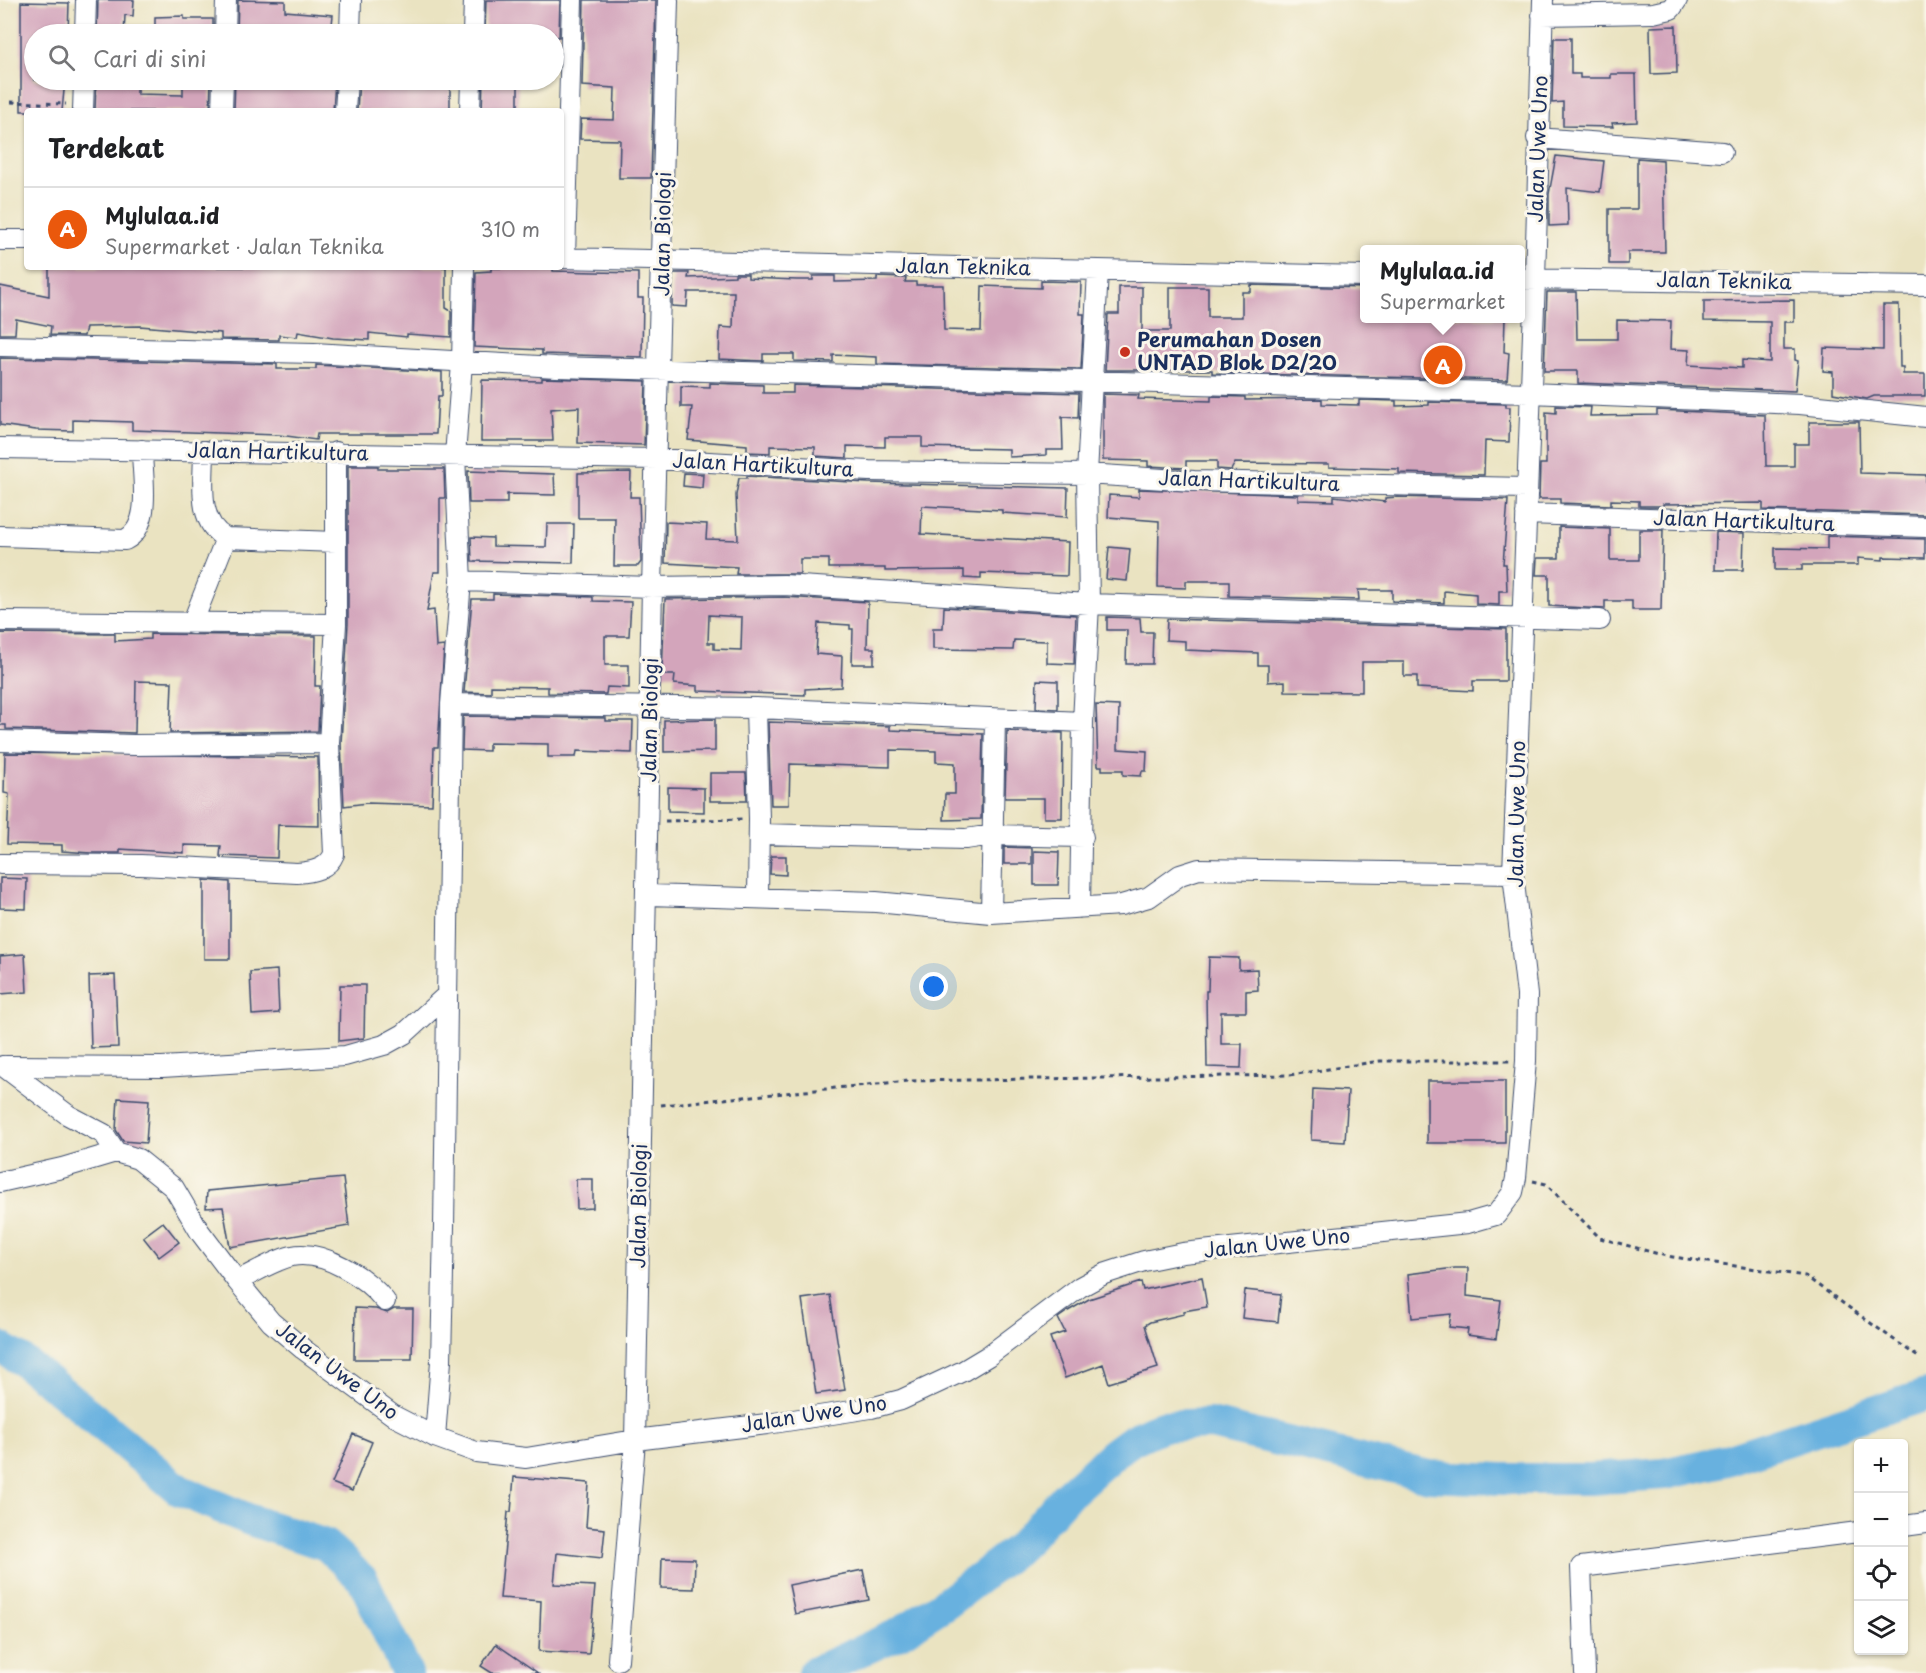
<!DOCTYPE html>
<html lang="id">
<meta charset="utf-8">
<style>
body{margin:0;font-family:"Playpen Sans",sans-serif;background:#f2f2f2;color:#202124}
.controls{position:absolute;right:18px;bottom:18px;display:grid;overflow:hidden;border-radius:6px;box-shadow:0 2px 4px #0004}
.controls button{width:54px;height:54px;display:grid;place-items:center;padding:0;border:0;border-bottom:2px solid #e0e0e0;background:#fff;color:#202124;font:30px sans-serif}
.you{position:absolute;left:934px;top:987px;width:21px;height:21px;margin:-15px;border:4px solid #fff;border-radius:50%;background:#1a73e8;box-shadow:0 0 0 9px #1a73e833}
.badge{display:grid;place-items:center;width:39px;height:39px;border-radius:50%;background:#ea580c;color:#fff;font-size:20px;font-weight:700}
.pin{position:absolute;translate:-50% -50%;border:3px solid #fff;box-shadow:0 2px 6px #0006}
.popup{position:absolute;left:1360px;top:245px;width:165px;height:78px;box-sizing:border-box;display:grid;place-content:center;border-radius:6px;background:#fff;filter:drop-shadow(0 2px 4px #0005);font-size:20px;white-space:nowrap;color:#757577}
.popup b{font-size:22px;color:#202124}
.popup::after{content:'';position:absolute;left:50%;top:100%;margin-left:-12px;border:12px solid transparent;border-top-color:#fff}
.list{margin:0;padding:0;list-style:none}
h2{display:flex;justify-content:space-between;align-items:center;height:78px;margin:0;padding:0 24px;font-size:26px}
h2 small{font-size:20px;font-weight:400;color:#757577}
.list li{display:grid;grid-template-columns:39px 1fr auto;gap:18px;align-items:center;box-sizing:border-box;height:84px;padding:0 24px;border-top:2px solid #e0e0e0}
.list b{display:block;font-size:22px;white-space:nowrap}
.list p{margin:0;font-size:20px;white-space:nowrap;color:#757577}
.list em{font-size:20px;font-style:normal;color:#757577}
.icon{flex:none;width:33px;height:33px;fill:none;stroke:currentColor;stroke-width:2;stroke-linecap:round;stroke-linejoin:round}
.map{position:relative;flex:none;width:1926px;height:1673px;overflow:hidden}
.search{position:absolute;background:#fff;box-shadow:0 2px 4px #0004;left:24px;top:24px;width:540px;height:66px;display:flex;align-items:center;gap:15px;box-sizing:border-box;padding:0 21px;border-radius:33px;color:#757577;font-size:22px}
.panel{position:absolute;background:#fff;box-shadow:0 2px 4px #0004;left:24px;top:108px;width:540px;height:162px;border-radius:6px}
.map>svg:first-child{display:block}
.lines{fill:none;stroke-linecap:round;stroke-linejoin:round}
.river{stroke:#67b1df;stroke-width:32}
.building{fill:#d3a5bb;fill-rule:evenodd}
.minor-casing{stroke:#3a4a6d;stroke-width:22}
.path{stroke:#3a4a6d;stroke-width:3;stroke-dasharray:4.5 4.5;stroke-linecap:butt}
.minor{stroke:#fff;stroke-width:20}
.poi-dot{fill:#c8321e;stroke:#fbf7ec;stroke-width:2}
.labels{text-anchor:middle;stroke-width:6;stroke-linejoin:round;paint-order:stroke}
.street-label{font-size:20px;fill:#1b2f5e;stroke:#fbf7ec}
.poi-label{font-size:20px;font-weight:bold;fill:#1b2f5e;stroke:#fbf7ec;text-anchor:start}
</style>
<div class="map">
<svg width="1926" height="1673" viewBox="0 0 1926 1673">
<rect width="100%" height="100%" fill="#fbf7ec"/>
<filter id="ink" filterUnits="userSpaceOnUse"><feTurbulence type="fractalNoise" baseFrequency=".0167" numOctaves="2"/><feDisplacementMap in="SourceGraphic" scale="12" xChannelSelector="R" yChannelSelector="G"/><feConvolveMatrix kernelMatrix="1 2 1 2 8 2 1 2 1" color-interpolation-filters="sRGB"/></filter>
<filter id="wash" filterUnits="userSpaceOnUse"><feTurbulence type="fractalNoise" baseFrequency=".008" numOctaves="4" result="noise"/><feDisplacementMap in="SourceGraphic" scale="24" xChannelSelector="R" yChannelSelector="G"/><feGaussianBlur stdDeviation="1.35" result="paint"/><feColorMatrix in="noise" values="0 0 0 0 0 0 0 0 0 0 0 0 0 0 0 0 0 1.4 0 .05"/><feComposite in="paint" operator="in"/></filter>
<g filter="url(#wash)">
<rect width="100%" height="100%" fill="#eae3c1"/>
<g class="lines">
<!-- river -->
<path class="river" d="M0 1347 20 1359 70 1398 179 1490 250 1520 326 1545 363 1580 407 1673
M813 1673 900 1633 949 1601 1021 1546 1065 1497 1113 1454 1132 1440 1162 1426 1211 1424 1429 1476 1502 1479H1590L1664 1474 1723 1461 1926 1395"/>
</g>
<g id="blocks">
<!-- building -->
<path class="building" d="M98 0H134L133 16 125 15 124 34H97Z
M238 0 285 1V11L333 15 331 34H237Z
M486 0H560L559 37H554V34L485 32Z
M584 0H656L651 178H619L620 140 580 139 581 119 614 120 615 88 582 86Z
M21 2 69 3 68 34H34V80H65L62 111H21Z
M184 16V19H213V34H155V17Z
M1676 26 1677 73 1651 74 1650 27Z
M1554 38H1571V74H1580V78H1611V74H1636L1637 122 1612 123 1613 127 1563 126V102L1552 103Z
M96 80H137V94L183 95V80H211L210 111H95Z
M235 80H335L333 111H234Z
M359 80H450V111H357Z
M483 80H518V111H482Z
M1556 156 1604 161 1600 192 1567 188 1568 225 1549 226V194Z
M1637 158 1663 160 1665 252H1628V264H1609V209H1637Z
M49 267H446V308L451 311V337L407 334V337L369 333V340L333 338 298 332 297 337 279 335V340L221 339V333L140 326 86 327 84 336 50 335 51 326 16 319 15 334H0V286L49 296Z
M491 268H553V271L638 273V298H643L642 357 542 354V350L474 347 476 272 491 271Z
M673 273H689L688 278 735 276V274H748V278L797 280H813V276H835V282L877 281V277L906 278 905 282H916V285H943L944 330 981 331 982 286 1041 288V281L1081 282 1080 314H1084L1081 369 877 364V357L833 355V362L794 361V354H763V361L719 359 720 327 733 328 734 292H688L687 307 672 306Z
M1251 285 1365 288V318H1505L1504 352 1509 353 1507 380 1212 373V370H1105L1108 314H1119V287H1142V331H1170V287H1208V317H1242V292H1251Z
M1547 292H1576L1577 339H1617V320L1671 321 1670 349 1689 350 1688 365 1742 368V360L1770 362V322L1704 321V301L1794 300V322H1784V349H1795V360L1798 361 1795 391 1578 383V371H1544Z
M1883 305H1899L1900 367H1903V374H1925V396H1874L1867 399 1833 393V372L1823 371 1824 348 1883 350Z
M0 358 277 364V369H316V365L442 372V396H438L436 434H317L316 440 279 435 132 430V422L73 420V431L36 430 0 425Z
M542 378 646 381 644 445 578 443 579 407 551 409 553 441H481L482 380 542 381Z
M710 383 763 385V393H793V385L1079 393 1078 418 1062 417 1063 450H1046V455L1009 457V449L922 447V437H885V447L847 446V458L815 456V447L770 446V453L747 452V445L688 440 692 407H681V386L710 387Z
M1103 394 1139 395 1138 399 1211 401V396L1245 397V400L1322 399V404L1359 405V400L1396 401V406L1429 405V402L1506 404V407H1510L1509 442 1485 441 1484 475 1399 473V469L1329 467V464L1235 463 1231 470 1217 469V461H1186V468L1148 466V461L1103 460Z
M1556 406 1591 407 1590 416 1657 415V410L1765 415 1766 466H1794V444H1809V422H1859L1860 473 1926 475V515L1763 510V503L1663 504V506H1639V501L1611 500V505L1560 503V499H1539L1540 464H1546V412L1556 413Z
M348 466H378V469H444L445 498H440V572H434L427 611 434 610 436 647 444 646 438 747H434L432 805 367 803 344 806 341 743 348 624Z
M468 471 554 474 555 495 507 494V503H469Z
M631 472 630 497H639L641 562 638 566H614L615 518H578V473Z
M684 473 703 474 702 488 683 486Z
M747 476 868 483 1068 488 1067 517 1002 513V510L922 506 921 534 1068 542 1067 576 981 573V579L964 578V570L885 571V568H829V559H800V574H736L737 567 665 563 666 522 707 524 706 539 738 540 736 495 739 478H747Z
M1139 489 1298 495V500L1334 501V496L1385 502V498L1398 497 1508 500 1503 564H1506L1507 591H1499V605L1476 604V594L1444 591V603L1392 601V590H1358L1359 600 1229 596V581H1186V588L1158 587 1159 521 1108 517 1109 495 1139 497Z
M547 524H574L573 563 472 561 471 537 493 538V546L546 547Z
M1559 527 1610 529V560H1639V530H1663L1661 610H1632V601H1605V609L1549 606V575H1536L1537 558H1559Z
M1716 532 1744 533 1743 570H1715Z
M1827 536 1925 539V558L1883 557V560L1858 558V565H1802V570H1775V548L1827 549Z
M1109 547 1130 549 1127 581 1106 579Z
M493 594 593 597V601L631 602 629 636H605V665H629V688L607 687 606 694 548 693V687L491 686V693L464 692 472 599H493Z
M784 597 868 602 867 648H874V664H852L853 629H850V625L818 623 816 654 842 656 841 687 805 689V695L698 691V686L674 684 675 675H662L665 599ZM709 615 742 617 741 650 714 649V643H708Z
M944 607 1076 615 1074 664 1047 663V641L1014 640 1013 650 933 649V628H943Z
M1107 617 1140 618 1141 632H1153L1152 664H1126L1127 630H1107Z
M1167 619 1506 629V681H1473V691L1417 688V676H1404V662H1362V692L1285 691V681L1268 682V665H1258V653L1185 650V641L1166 640Z
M0 633 115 634V641L150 639V634L316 636 315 686H320L318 731 170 733 172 682 136 681 135 733 6 729V725H0Z
M1037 680 1058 681V709L1036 708Z
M1096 705 1119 706 1118 749 1147 751 1146 771H1142L1141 776 1123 775V770H1102V766H1098Z
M463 716 606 718V721H633L632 753 577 751 576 757H548V744L489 743V751L462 750Z
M715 719V751L664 752V720Z
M768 722 890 726V730L983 734 981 819 944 820 945 794H955V763L936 762V751L890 750V767L790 764 789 805H771Z
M1007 731 1063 733 1062 818H1044V798H1005Z
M5 753 318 757 319 826 278 825 277 858 220 856 221 846 184 845V853L120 849V853H91L62 851V845L7 844 9 794 4 793Z
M710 773H746L747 801H710Z
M668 787 704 788V812L668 811Z
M1004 847 1032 848V864H1004Z
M1034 851 1059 852 1058 885H1034Z
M771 856H786V875L770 874Z
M0 878 27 879 26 909 0 908Z
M204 880 230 882V959H204Z
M25 954 27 992 0 994V956Z
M1209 957 1239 958V970L1257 969 1258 990 1246 991V1012H1221V1044H1242L1241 1068 1207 1067 1206 991H1208Z
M277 970 279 1013 252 1015 250 972Z
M115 975 118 1047 91 1048 89 976Z
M340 985H365L364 1038 339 1041Z
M1427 1081H1505V1143H1427Z
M1313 1089 1348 1091 1345 1142 1311 1140Z
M118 1098 149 1100 146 1143 123 1141 116 1130Z
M343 1178 349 1226 230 1247 223 1207 206 1208 207 1191Z
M576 1179H593V1208L577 1209Z
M163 1222 179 1242 159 1257 143 1237Z
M1455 1268H1468L1467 1296 1501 1300 1496 1339 1467 1335 1468 1329 1449 1327 1451 1314 1412 1318 1408 1274Z
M1202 1277 1207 1307 1184 1311V1314L1150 1322 1145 1325 1158 1368 1109 1383 1103 1364 1065 1378 1050 1337 1065 1332 1058 1318 1068 1311 1089 1299 1141 1282 1143 1290Z
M1245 1290 1281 1294 1278 1322 1242 1318Z
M830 1295 845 1390 816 1394 802 1299Z
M355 1308 376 1309 387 1313 394 1309H413L412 1359H354Z
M353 1434 372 1442 352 1491 332 1483Z
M514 1477 589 1483 586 1527 605 1529 602 1558 557 1553 554 1584 595 1586 589 1654 539 1651 541 1601 500 1598 508 1512H511Z
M662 1558 695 1559 694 1589 661 1588Z
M863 1570 869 1600 795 1614 789 1585Z
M496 1644 538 1673H492L481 1666Z"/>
</g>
</g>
<g filter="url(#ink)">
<use href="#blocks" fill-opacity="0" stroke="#3a4a6d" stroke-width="1.5"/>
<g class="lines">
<!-- minor casing -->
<g class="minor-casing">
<path id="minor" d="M1542 15 1653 13 1671 9 1677 0
M85 34 86 0
M225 34 226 0
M350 34 351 0
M473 34 474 0
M83 111 84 80
M222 111 223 80
M345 111 347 80
M470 111 471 80
M1537 138 1722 152
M0 240H27
M561 258 1365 276
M565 258 572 0
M1521 279 1926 285
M0 346 314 353 556 367 1530 393 1800 404 1926 417
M0 448 656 459 869 471 1087 474 1194 481 1526 488
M204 451C204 480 196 523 226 538
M1526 514 1926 527
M0 536 125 540C153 526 142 477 142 450
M461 581 652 587 784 585 1089 604 1600 620
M0 621 336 624
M192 624 226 538 336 542
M451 704 756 708 1083 722
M756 708 759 819 758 897
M0 741 134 745 329 743
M759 834 966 839 992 835 1083 837
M0 864 141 865 297 873C312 872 328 869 334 854L329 743 336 624V452
M648 895 876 902 991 913 1121 905 1149 897 1180 875 1199 869 1513 874
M1080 908 1083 722 1089 604 1087 474 1098 271
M991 913 995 719
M3 1066 68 1115 104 1134 116 1152
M6 1066 162 1067 345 1056 384 1045 404 1034 446 996
M0 1182 62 1168 116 1152 138 1159 174 1188 200 1232 237 1281 271 1322 303 1349 394 1416 435 1437 476 1452 526 1458 635 1440 767 1424 871 1408 901 1400 963 1371 988 1356 1080 1287 1104 1274 1144 1261 1183 1253 1468 1223 1496 1215 1513 1192 1516 1178 1526 1061 1527 995 1513 874 1535 279 1543 0
M237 1281C254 1273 274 1260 292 1256 324 1250 366 1277 385 1301
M435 1437 441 1361 444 1227 451 704 461 581 455 456 462 363 464 267
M1904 1526 1926 1523
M618 1660 635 1440 652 587 668 0
M1585 1673 1581 1567 1858 1532"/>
</g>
<!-- path -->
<path class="path" d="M11 102 66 104
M665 821 743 819
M661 1105 908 1081 1290 1075 1380 1061H1510
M1533 1181 1546 1184 1600 1238 1666 1256 1805 1276 1918 1357"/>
<!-- minor -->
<use href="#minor" class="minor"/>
</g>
</g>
<!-- markers -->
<circle class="poi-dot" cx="1125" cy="352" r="6"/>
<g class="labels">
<!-- street labels -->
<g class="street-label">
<text transform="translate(1538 149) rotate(-88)" y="7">Jalan Uwe Uno</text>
<text transform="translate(663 234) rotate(-89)" y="7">Jalan Biologi</text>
<text transform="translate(963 267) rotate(1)" y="7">Jalan Teknika</text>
<text transform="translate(1724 281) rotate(1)" y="7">Jalan Teknika</text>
<text transform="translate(278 452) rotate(1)" y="7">Jalan Hartikultura</text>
<text transform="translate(763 465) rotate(3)" y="7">Jalan Hartikultura</text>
<text transform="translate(1249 481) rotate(2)" y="7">Jalan Hartikultura</text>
<text transform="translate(1744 521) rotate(2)" y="7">Jalan Hartikultura</text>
<text transform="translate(650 720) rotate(-89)" y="7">Jalan Biologi</text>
<text transform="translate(1517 814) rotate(-89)" y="7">Jalan Uwe Uno</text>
<text transform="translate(639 1206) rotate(-89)" y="7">Jalan Biologi</text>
<text transform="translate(1277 1243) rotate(-6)" y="7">Jalan Uwe Uno</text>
<text transform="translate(337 1371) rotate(37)" y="7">Jalan Uwe Uno</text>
<text transform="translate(814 1414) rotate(-9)" y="7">Jalan Uwe Uno</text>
</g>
<!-- poi labels -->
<g class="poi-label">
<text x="1137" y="347">Perumahan Dosen<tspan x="1137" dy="23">UNTAD Blok D2/20</tspan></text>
</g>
</g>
</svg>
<div class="controls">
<button>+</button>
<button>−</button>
<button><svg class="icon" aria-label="locate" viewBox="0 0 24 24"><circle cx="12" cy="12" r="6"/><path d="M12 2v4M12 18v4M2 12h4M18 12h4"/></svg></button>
<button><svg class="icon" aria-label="layers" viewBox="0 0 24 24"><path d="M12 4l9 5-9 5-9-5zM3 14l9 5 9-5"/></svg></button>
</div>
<div class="you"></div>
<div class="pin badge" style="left:1443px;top:365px">A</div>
<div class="popup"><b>Mylulaa.id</b>Supermarket</div>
<div class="search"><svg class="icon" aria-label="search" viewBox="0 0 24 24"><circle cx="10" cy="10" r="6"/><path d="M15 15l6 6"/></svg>Cari di sini</div>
<section class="panel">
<h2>Terdekat<small></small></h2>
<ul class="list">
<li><span class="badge">A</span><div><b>Mylulaa.id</b><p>Supermarket · Jalan Teknika</p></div><em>310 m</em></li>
</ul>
</section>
</div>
